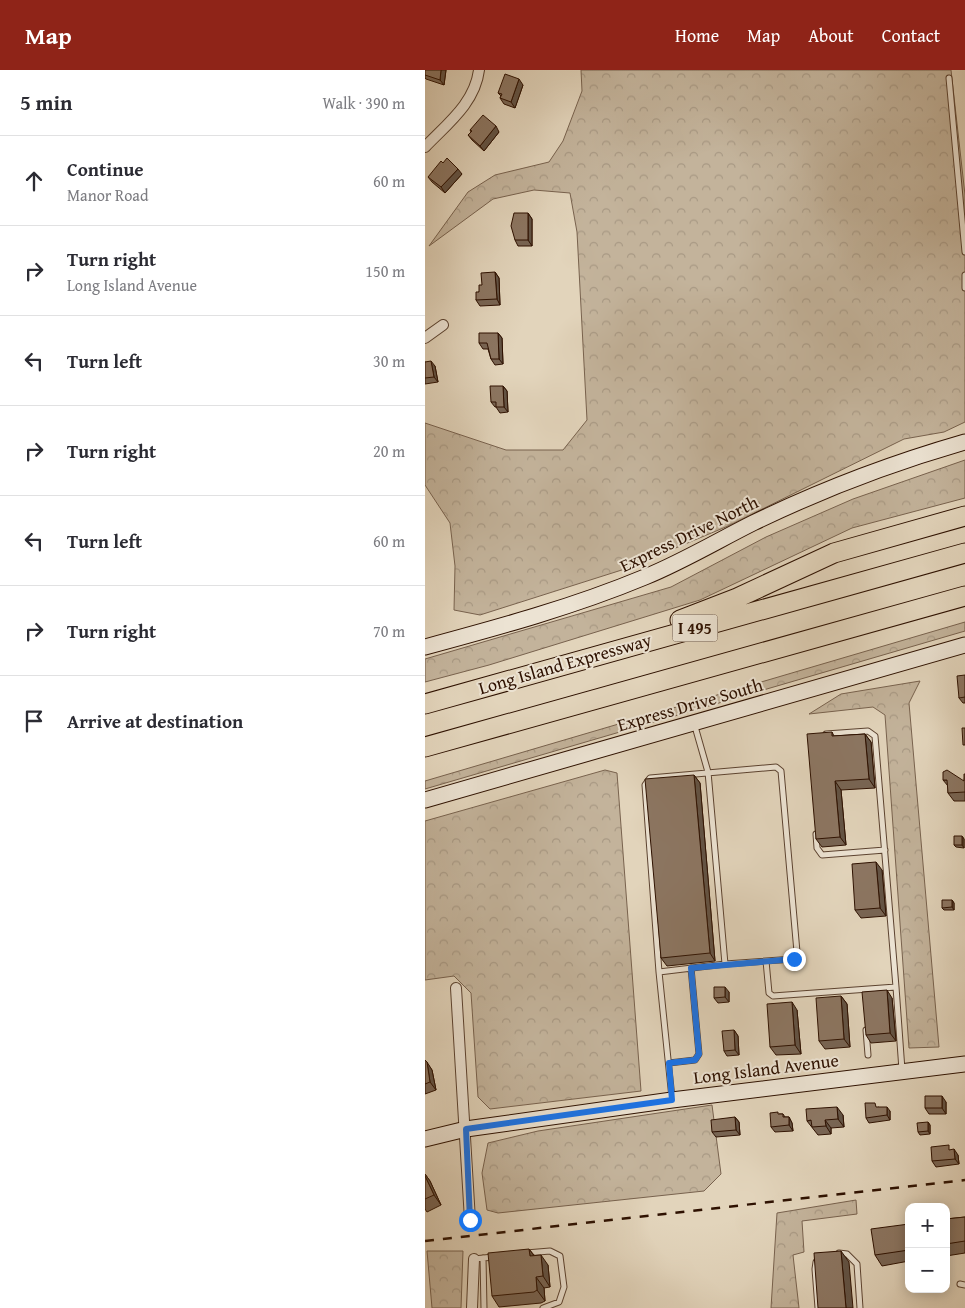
<!DOCTYPE html>
<meta charset="utf-8">
<style>
body{margin:0;font-family:"Gentium Book Plus",serif;background:#f7f7f7;color:#2b2b33}
.controls{position:absolute;right:15px;bottom:15px;display:grid;overflow:hidden;border-radius:10px;box-shadow:0 2px 12px #0003}
.controls button{width:45px;height:45px;display:grid;place-items:center;padding:0;border:0;border-bottom:1px solid #e1e1e2;background:#fff;color:#2b2b33;font:25px sans-serif}
.stop{position:absolute;width:15px;height:15px;margin:-11px;border:4px solid #1a73e8;border-radius:50%;background:#fff}
.stop.end{background:#1a73e8;border-color:#fff;box-shadow:0 1px 5px #0008}
.list{margin:0;padding:0;list-style:none}
h2{display:flex;justify-content:space-between;align-items:center;height:65px;margin:0;padding:0 20px;font-size:21px}
h2 small{font-size:16px;font-weight:400;color:#7c7c81}
.list li{display:grid;grid-template-columns:32px 1fr auto;gap:15px;align-items:center;box-sizing:border-box;height:90px;padding:0 20px;border-top:1px solid #e1e1e2}
.list b{display:block;font-size:19px;white-space:nowrap}
.list p{margin:0;font-size:16px;white-space:nowrap;color:#7c7c81}
.list em{font-size:16px;font-style:normal;color:#7c7c81}
.icon{flex:none;width:28px;height:28px;fill:none;stroke:currentColor;stroke-width:2;stroke-linecap:round;stroke-linejoin:round}
.map{position:relative;flex:none;width:540px;height:1238px;overflow:hidden}
header{display:flex;align-items:center;gap:30px;box-sizing:border-box;height:70px;padding:0 25px;background:#8f2418;color:#fff}
header strong{font-size:24px}
nav{display:flex;gap:28px;margin-inline-start:auto;font-size:18px}
main{display:flex}
aside{flex:1;background:#fff}
.map>svg:first-child{display:block}
.forest{fill:url(#forest-crowns);stroke:#78624e}
.lines{fill:none;stroke-linecap:round;stroke-linejoin:round}
.lane-casing{stroke:#5b4230;stroke-width:7}
.street-casing{stroke:#5b4230;stroke-width:12}
.secondary-casing{stroke:#2e1101;stroke-width:17}
.highway-casing{stroke:#2e1101;stroke-width:21}
.lane{stroke:#ece3d3;stroke-width:5}
.street{stroke:#ece3d3;stroke-width:10}
.secondary{stroke:#ece3d3;stroke-width:15}
.highway{stroke:#e2d4bb;stroke-width:19}
.rail{stroke:#2e1101;stroke-width:2.5;stroke-dasharray:9 9;stroke-linecap:butt}
.wall{fill:#786554;stroke:#2e1101}
.shaded-wall{fill:#625345;stroke:#2e1101}
.building{fill:#8c7662;stroke:#2e1101}
.route{stroke:#1a73e8;stroke-width:6}
.labels{text-anchor:middle;stroke-width:4;stroke-linejoin:round;paint-order:stroke}
.shield{fill:#ece3d3;stroke:#675040;stroke-width:1}
.shield-label{font-size:16px;font-weight:bold;fill:#2e1101}
.street-label{font-size:18px;fill:#2e1101;stroke:#ece3d3}
</style>
<header>
<strong>Map</strong>
<nav><a>Home</a><a>Map</a><a>About</a><a>Contact</a></nav>
</header>
<main>
<aside>
<h2>5 min<small>Walk · 390 m</small></h2>
<ul class="list">
<li><svg class="icon" aria-label="ahead" viewBox="0 0 24 24"><path d="M12 20V5M6 11l6-6 6 6"/></svg><div><b>Continue</b><p>Manor Road</p></div><em>60 m</em></li>
<li><svg class="icon" aria-label="right" viewBox="0 0 24 24"><path d="M7 20v-9h11M14 6l5 5-5 5"/></svg><div><b>Turn right</b><p>Long Island Avenue</p></div><em>150 m</em></li>
<li><svg class="icon" aria-label="left" viewBox="0 0 24 24"><path d="M17 20v-9H6M10 6l-5 5 5 5"/></svg><div><b>Turn left</b></div><em>30 m</em></li>
<li><svg class="icon" aria-label="right" viewBox="0 0 24 24"><path d="M7 20v-9h11M14 6l5 5-5 5"/></svg><div><b>Turn right</b></div><em>20 m</em></li>
<li><svg class="icon" aria-label="left" viewBox="0 0 24 24"><path d="M17 20v-9H6M10 6l-5 5 5 5"/></svg><div><b>Turn left</b></div><em>60 m</em></li>
<li><svg class="icon" aria-label="right" viewBox="0 0 24 24"><path d="M7 20v-9h11M14 6l5 5-5 5"/></svg><div><b>Turn right</b></div><em>70 m</em></li>
<li><svg class="icon" aria-label="arrive" viewBox="0 0 24 24"><path d="M6 21V4h12l-3 4 3 4H6"/></svg><div><b>Arrive at destination</b></div></li>
</ul>
</aside>
<div class="map">
<svg width="540" height="1238" viewBox="0 0 540 1238">
<defs>
<pattern id="forest-crowns" width="20" height="18" patternUnits="userSpaceOnUse" patternTransform="scale(1.25)"><rect width="20" height="18" fill="#c3b39b"/><path d="M2 6a3 3 0 1 1 6 0M12 15a3 3 0 1 1 6 0" fill="none" stroke="#a89984"/></pattern>
</defs>
<rect width="100%" height="100%" fill="#e2d4bb"/>
<filter id="stains"><feTurbulence type="fractalNoise" baseFrequency=".004" numOctaves="4"/><feColorMatrix values="0 0 0 0 .2 0 0 0 0 .09 0 0 0 0 .02 0 0 0 .5 -.17"/></filter>
<radialGradient id="worn" r=".72"><stop offset=".6" stop-color="#630" stop-opacity="0"/><stop offset="1" stop-color="#630" stop-opacity=".3"/></radialGradient>
<!-- forest -->
<path class="forest" d="M156 0H526L540 125V352L519 362 479 369 303 456 203 498 55 545 29 540 30 496 25 453 0 415V353L81 380H138L162 350 152 162 145 123 109 120 68 129 4 176 43 122 70 105 124 92 138 71 157 21Z
M540 390V428L427 458 275 530 64 595 0 612V589L246 517 341 467 428 429Z
M540 552V561L0 719V711Z
M495 611 484 633 514 977 484 978 460 645 448 637 384 644 416 624Z
M180 700 192 703 216 1021 65 1039 53 1027 46 923 29 906 0 910V751Z
M287 1035 296 1104 279 1121 73 1143 62 1140 57 1103 63 1073 113 1061Z
M431 1130 432 1144 377 1151 379 1182 368 1185 374 1238H346L352 1143Z
M2 1181H38L36 1238H7Z"/>
<g class="lines">
<!-- lane casing -->
<g class="lane-casing">
<path id="lane" d="M524 8 540 182
M540 205V218
M269 653 283 702 300 894 369 889 372 882 356 701 351 697 225 708 220 715 234 902 300 894
M401 664 443 661 450 666 471 917
M391 764 392 778 397 785 460 780
M341 891 344 923 348 926 471 917 477 1000
M234 902 247 1028
M441 960 443 985
M244 993 270 990 274 984 266 898
M101 1183 125 1181 135 1186 139 1217 134 1232 118 1238
M414 1183 422 1184 432 1194 435 1238
M58 1188 59 1238
M49 1189 68 1187
M391 1192 390 1199 393 1238
M535 1214 540 1215"/>
</g>
<!-- street casing -->
<g class="street-casing">
<path id="street" d="M0 77C22 54 50 33 54 0
M0 268 18 255
M31 918 45 1150
M47 1238 49 1189"/>
</g>
<!-- secondary casing -->
<g class="secondary-casing">
<path id="secondary" d="M0 577C74 557 148 537 220 507 257 492 292 471 328 453 396 420 467 393 540 372
M0 730 540 575
M0 1069 41 1059 247 1030 540 994"/>
</g>
<!-- highway casing -->
<g class="highway-casing">
<path id="highway" d="M255 550 312 528 409 483 540 446
M0 634 540 483
M0 677 540 526"/>
</g>
<!-- lane -->
<use href="#lane" class="lane"/>
<!-- street -->
<use href="#street" class="street"/>
<!-- secondary -->
<use href="#secondary" class="secondary"/>
<!-- highway -->
<use href="#highway" class="highway"/>
<!-- rail -->
<path class="rail" d="M0 1171 540 1110"/>
</g>
<!-- wall -->
<path class="wall" d="M0 0H21L19 15 1 9 0 8Z
M98 15 90 38 79 34 75 28 76 26 73 23Z
M45 60 74 62 59 81 47 70 43 65 46 62Z
M18 93 37 104 20 123 7 112 3 107Z
M103 143 107 149V176H93L90 170Z
M70 202 74 208 75 235 55 236 51 230 54 222 57 215Z
M73 263 77 268 78 294 70 295 66 289 63 279H58L54 273Z
M0 292 10 296 13 312 0 314Z
M78 316 82 321 83 342 75 343 71 337H70L66 332Z
M540 605V633H538L534 628Z
M407 662 409 666 440 664 446 672 450 718 416 720 421 775 397 777 391 769Z
M540 704V731H529L523 723V716L518 710 539 711Z
M269 705 275 713 290 891 242 896 236 888Z
M537 766 539 769V778L531 777 529 775Z
M457 800 461 846 436 848 430 840Z
M527 830 529 833V840H519L517 838Z
M304 922V932L293 933 289 928Z
M416 926 422 934 425 977 400 979 394 971Z
M467 928 471 971 446 973 441 965Z
M372 940 376 984 351 985 345 977Z
M309 960 313 966 314 985 302 986 299 981Z
M0 990 7 1000 11 1020 0 1024Z
M521 1032V1044H504L500 1038Z
M453 1037 465 1041V1050L444 1053 441 1048Z
M354 1044H358L360 1047H364L367 1053 368 1061 350 1062 346 1057Z
M418 1045 419 1057 406 1058V1064L393 1065 382 1051Z
M310 1047 314 1052 315 1065 291 1067 287 1062Z
M503 1052 505 1055V1064L495 1065 493 1062Z
M527 1080 533 1085 534 1094 511 1097 507 1091Z
M0 1104 5 1111 16 1135 2 1142 0 1139Z
M540 1147V1183L521 1186V1149Z
M484 1154V1191L457 1196 450 1185Z
M104 1179 109 1185 123 1195 125 1217 119 1218 120 1231 116 1233 74 1237 67 1226Z"/>
<!-- shaded-wall -->
<path class="shaded-wall" d="M16 0H21L19 15 15 10Z
M94 9 98 15 90 38 86 32Z
M71 56 74 62 59 81 55 76Z
M33 99 37 104 20 123 16 117Z
M103 143 107 149V176L103 170Z
M70 202 74 208 75 235 72 229Z
M73 263 77 268 78 294 74 289Z
M6 291 10 296 13 312 9 307Z
M78 316 82 321 83 342 79 337Z
M440 664 446 672 450 718 444 709Z
M269 705 275 713 290 891 285 883Z
M410 711 416 720 421 775 415 767Z
M537 766 539 769V778L537 775Z
M451 792 457 800 461 846 455 838Z
M527 830 529 833V840L527 837Z
M300 917 304 922V932L300 927Z
M462 920 467 928 471 971 465 963Z
M416 926 422 934 425 977 419 969Z
M367 932 372 940 376 984 370 975Z
M309 960 313 966 314 985 310 980Z
M2 992 7 1000 11 1020 5 1012Z
M517 1026 521 1032V1044L517 1038Z
M412 1037 418 1045 419 1057 413 1049Z
M462 1037 465 1041V1050L462 1045Z
M310 1047 314 1052 315 1065 311 1060Z
M364 1047 367 1053 368 1061 364 1055Z
M400 1050 406 1058V1064L401 1056Z
M503 1052 505 1055V1064L503 1061Z
M529 1079 533 1085 534 1094 530 1089Z
M0 1104 5 1111 16 1135 9 1125 0 1106Z
M104 1179 112 1190 105 1186Z
M416 1181 424 1192 428 1238H421Z
M116 1185 123 1195 125 1217 118 1206Z
M111 1207 119 1218 120 1231 112 1220Z"/>
<!-- building -->
<path class="building" d="M0 0H16L15 10 0 5Z
M80 4 94 9 86 32 75 28 77 24 73 23Z
M58 45 71 56 55 76 43 65 47 61 45 60Z
M22 88 33 99 16 117 3 107 16 91 18 93Z
M89 143H103V170H90L86 156Z
M70 202 72 229 51 230V222H54V215H57L56 203Z
M54 263H73L74 289H66L62 273H54Z
M6 291 9 307 0 308V292Z
M65 316H78L79 337H71V332H66Z
M540 605V627L534 628 532 606Z
M537 658H540V675H538Z
M407 662V666L440 664 444 709 410 711 415 767 391 769 382 664Z
M522 700 539 711V704H540V722L523 723 522 710H518V702Z
M269 705 285 883 236 888 220 709Z
M529 766H537V775H529Z
M451 792 455 838 430 840 427 794Z
M517 830H527V837L517 838Z
M289 917H300V927L289 928Z
M462 920 465 963 441 965 437 922Z
M416 926 419 969 394 971 391 928Z
M367 932 370 975 345 977 342 934Z
M309 960 310 980 299 981 297 961Z
M0 990 2 992 5 1012 0 1014Z
M500 1026H517V1038H500Z
M440 1033H450L451 1037H462V1045L441 1048Z
M412 1037 413 1049 400 1050 401 1056 387 1057 386 1050 382 1051 381 1039Z
M353 1042V1044H358V1047H364V1055L346 1057 345 1043Z
M310 1047 311 1060 287 1062 286 1050Z
M503 1052V1061L493 1062 492 1053Z
M524 1075V1080L529 1079 530 1089 507 1091 506 1077Z
M0 1106 9 1125 0 1129Z
M540 1147V1171L521 1174V1149Z
M484 1154V1180L450 1185 446 1159Z
M104 1179 105 1186 116 1185 118 1206 111 1207 112 1220 109 1222 67 1226 63 1183Z
M416 1181 421 1238H393L389 1183Z"/>
<g class="lines">
<!-- route -->
<path class="route" d="M45 1150 41 1059 247 1030 244 993 270 990 274 984 266 898 369 889"/>
</g>
<g class="labels">
<!-- shield labels -->
<rect class="shield" x="247.5" y="544.5" width="45" height="27" rx="4"/>
<g class="shield-label">
<text x="270" y="564">I 495</text>
</g>
<!-- street labels -->
<g class="street-label">
<text transform="translate(264 464) rotate(-26)" y="6">Express Drive North</text>
<text transform="translate(140 594) rotate(-16)" y="6">Long Island Expressway</text>
<text transform="translate(265 635) rotate(-16)" y="6">Express Drive South</text>
<text transform="translate(341 999) rotate(-7)" y="6">Long Island Avenue</text>
</g>
</g>
<rect width="100%" height="100%" filter="url(#stains)"/>
<rect width="100%" height="100%" fill="url(#worn)"/>
</svg>
<div class="controls">
<button>+</button>
<button>−</button>
</div>
<div class="stop" style="left:45px;top:1150px"></div>
<div class="stop end" style="left:369px;top:889px"></div>
</div>
</main>
